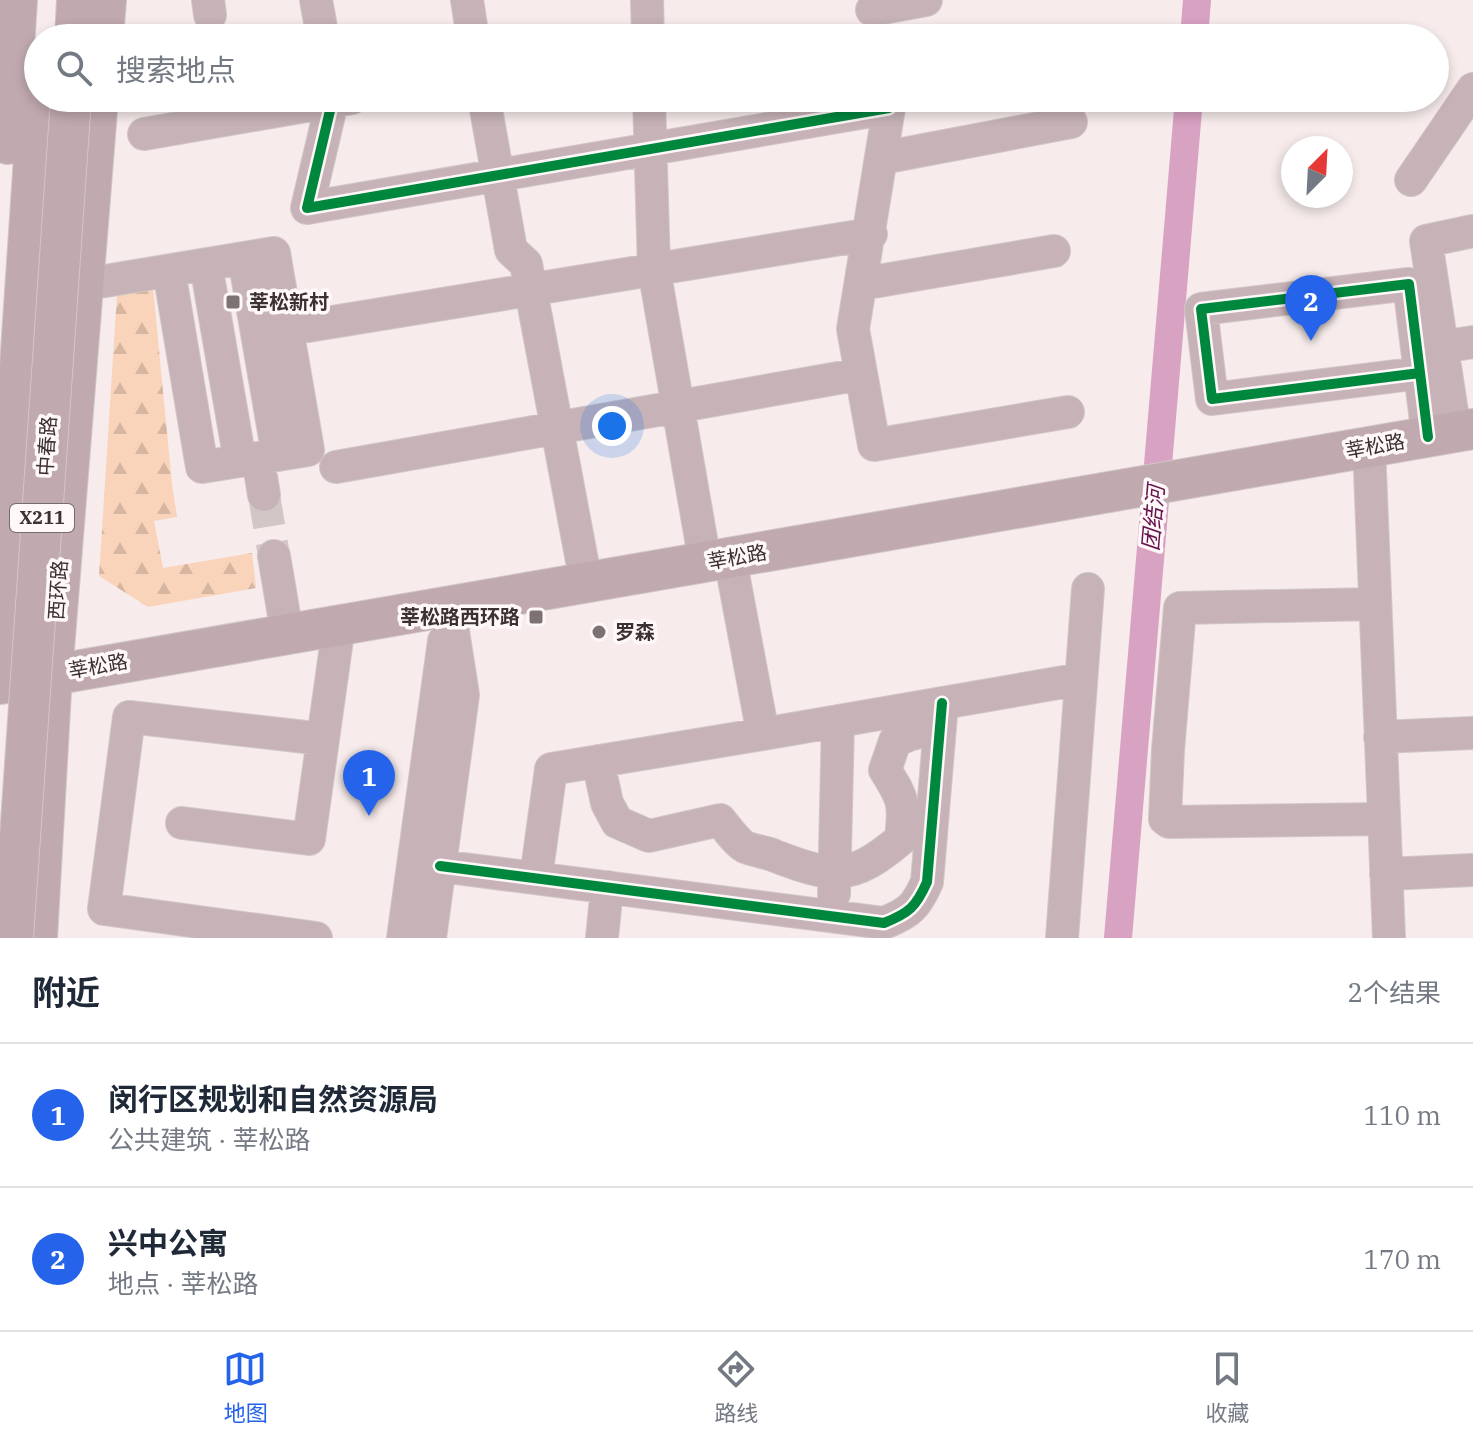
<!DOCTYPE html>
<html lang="zh">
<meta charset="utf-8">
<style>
body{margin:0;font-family:"IBM Plex Serif","Noto Sans SC",serif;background:#f6f6f7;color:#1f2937}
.compass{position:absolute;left:1281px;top:136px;width:72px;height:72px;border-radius:50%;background:#fff;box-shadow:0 4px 12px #0003;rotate:24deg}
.you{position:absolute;left:612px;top:426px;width:28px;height:28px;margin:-20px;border:6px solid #fff;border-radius:50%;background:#1a73e8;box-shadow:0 0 0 12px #1a73e833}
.badge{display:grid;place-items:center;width:52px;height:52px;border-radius:50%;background:#2563eb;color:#fff;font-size:26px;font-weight:700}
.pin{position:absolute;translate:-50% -66px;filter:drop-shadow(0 2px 4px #0008)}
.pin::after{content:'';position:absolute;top:42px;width:28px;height:24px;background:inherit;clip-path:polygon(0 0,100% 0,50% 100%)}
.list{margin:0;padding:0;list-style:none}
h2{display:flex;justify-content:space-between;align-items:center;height:104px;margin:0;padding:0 32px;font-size:34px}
h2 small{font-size:26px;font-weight:400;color:#747a83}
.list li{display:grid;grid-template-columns:52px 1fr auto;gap:24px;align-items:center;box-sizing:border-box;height:144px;padding:0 32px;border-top:2px solid #e0e1e3}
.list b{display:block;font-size:30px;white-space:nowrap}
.list p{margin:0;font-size:26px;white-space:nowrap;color:#747a83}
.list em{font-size:26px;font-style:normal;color:#747a83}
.icon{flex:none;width:44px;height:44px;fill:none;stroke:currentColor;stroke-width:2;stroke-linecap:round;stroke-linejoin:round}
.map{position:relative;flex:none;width:1473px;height:938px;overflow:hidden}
.search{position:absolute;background:#fff;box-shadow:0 4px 12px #0003;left:24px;right:24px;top:24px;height:88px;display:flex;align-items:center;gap:20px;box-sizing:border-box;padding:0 28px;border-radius:44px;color:#747a83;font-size:30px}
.sheet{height:392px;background:#fff}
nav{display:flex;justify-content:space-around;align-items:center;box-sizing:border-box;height:112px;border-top:2px solid #e0e1e3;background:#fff;font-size:22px;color:#747a83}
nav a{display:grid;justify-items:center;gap:4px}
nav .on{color:#2563eb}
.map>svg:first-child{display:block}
.forest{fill:url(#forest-firs)}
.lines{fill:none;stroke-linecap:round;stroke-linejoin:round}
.canal{stroke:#d8a2c2;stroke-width:28}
.minor-tunnel{stroke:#d2c6c6;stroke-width:32;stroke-dasharray:32 16;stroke-linecap:butt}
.minor-casing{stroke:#d1c7c6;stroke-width:34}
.major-casing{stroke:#d1c7c6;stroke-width:42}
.minor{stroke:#c6b2b7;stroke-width:32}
.major{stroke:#c0a9af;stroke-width:40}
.major-bridge-casing{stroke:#d1c7c6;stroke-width:42;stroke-linecap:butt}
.major-bridge{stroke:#c0a9af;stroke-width:40}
.cycleway-casing{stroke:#fef8f8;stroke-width:15}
.cycleway{stroke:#00873e;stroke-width:10}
.poi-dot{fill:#7d7271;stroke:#fef8f8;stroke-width:3}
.labels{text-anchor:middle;stroke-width:7;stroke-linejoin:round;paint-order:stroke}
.shield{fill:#fef8f8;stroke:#766d6c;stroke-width:2}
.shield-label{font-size:18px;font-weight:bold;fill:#3c3130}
.poi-label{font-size:20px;font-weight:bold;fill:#3c3130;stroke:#fef8f8;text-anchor:start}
.street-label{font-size:20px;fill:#3c3130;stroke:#fef8f8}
.water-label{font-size:22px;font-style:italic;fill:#671350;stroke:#fef8f8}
</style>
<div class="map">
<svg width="1473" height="938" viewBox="0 0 1473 938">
<defs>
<pattern id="forest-firs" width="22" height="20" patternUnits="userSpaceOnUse" patternTransform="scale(2)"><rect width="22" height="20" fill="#f9d4ba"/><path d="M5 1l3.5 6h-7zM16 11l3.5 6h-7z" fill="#d6b6a0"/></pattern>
</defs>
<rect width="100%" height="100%" fill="#f7ebeb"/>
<!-- forest -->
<path class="forest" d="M153 288 172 484 177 517 154 521 163 568 252 553 256 588 148 607 99 576 117 295Z"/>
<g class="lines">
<!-- canal -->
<path class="canal" d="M1194 38 1197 0
M1118 938 1189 98"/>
<!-- minor-tunnel -->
<path class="minor-tunnel" d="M264 495 274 556"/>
<!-- minor casing -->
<g class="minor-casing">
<path id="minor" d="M208 0 210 15
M316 0 323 38
M467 0 473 38
M647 0 648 38
M872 10 926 0
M333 98 307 208 889 108
M484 98 511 250 526 264 586 582
M649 98 654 269 705 562
M887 98 889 108 853 329 874 445 1068 412
M144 134 352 98
M882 158 1071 122
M1411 180 1473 89
M244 258 278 455
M206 265 240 461
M861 284 1054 251
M81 285 274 253 308 450 202 467 169 271
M308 326 871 234
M1442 347 1473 342
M1420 373 1212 399 1201 309 1409 284 1428 437
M1455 432 1426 241 1473 231
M1369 447 1389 938
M258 458 264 495
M336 467 861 374
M274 556 287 633
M730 558 763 734 1081 679
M1375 604 1180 608 1168 750 1165 819 1169 822 1384 819
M1380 737 1473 733
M598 761 607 803 617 822 649 836 720 820C727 828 736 842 745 847 755 851 766 852 775 856 832 878 852 881 901 839 905 804 904 800 885 770L895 741 911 734 940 728
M182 823 309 839 339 625
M440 866 884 923C909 913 916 907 927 882L942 703
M1386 874 1473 870
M536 877 551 769 763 734
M834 894 838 721
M316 938 104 909 129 717 323 739
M403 938 444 641
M430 938 463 695 449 606
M602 938 607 887
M1062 938 1088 589"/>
</g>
<!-- major casing -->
<g class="major-casing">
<path id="major" d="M75 38 77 0
M103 38 106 0
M8 144 17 0
M0 664 38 98
M0 684 1473 429
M37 938 52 674 98 98"/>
</g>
<!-- minor -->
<use href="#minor" class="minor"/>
<!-- major -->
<use href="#major" class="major"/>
<!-- major-bridge casing -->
<g class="major-bridge-casing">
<path id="major-bridge" d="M13 938 71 98"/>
</g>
<!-- major-bridge -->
<use href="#major-bridge" class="major-bridge"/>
<!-- cycleway casing -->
<g class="cycleway-casing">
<path id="cycleway" d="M333 98 307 208 889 108
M1420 373 1212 399 1201 309 1409 284 1428 437
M440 866 884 923C909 913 916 907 927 882L942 703"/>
</g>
<!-- cycleway -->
<use href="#cycleway" class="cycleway"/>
</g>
<!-- markers -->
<g class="poi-dot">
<rect x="225" y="294" width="16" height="16" rx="4"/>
<rect x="528" y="609" width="16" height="16" rx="4"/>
<circle cx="599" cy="632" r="8"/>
</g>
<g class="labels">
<!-- shield labels -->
<rect class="shield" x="10" y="504" width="64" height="28" rx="6"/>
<g class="shield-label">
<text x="42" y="524">X211</text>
</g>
<!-- poi labels -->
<g class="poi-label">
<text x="249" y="309">莘松新村</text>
<text x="520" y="624" text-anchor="end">莘松路西环路</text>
<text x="615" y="639">罗森</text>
</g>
<!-- street labels -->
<g class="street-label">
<text transform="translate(47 446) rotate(-86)" y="7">中春路</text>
<text transform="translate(1375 446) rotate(-10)" y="7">莘松路</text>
<text transform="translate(737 557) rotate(-10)" y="7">莘松路</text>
<text transform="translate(58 590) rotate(-86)" y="7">西环路</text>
<text transform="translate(98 666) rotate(-10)" y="7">莘松路</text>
</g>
<!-- water labels -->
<g class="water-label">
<text transform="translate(1153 518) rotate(-85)" y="8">团结河</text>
</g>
</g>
</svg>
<svg class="compass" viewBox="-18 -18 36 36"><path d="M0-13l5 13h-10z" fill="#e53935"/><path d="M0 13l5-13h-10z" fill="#747a83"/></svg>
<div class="you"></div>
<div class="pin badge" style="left:369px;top:816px">1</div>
<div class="pin badge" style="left:1311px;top:341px">2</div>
<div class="search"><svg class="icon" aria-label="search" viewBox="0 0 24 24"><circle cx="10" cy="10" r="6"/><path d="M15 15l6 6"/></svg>搜索地点</div>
</div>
<section class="sheet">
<h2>附近<small>2个结果</small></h2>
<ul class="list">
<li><span class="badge">1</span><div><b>闵行区规划和自然资源局</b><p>公共建筑 · 莘松路</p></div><em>110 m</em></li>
<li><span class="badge">2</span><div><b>兴中公寓</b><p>地点 · 莘松路</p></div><em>170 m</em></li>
</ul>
</section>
<nav>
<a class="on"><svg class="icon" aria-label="map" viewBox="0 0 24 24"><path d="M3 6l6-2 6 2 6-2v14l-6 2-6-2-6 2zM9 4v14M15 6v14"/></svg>地图</a>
<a><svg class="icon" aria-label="directions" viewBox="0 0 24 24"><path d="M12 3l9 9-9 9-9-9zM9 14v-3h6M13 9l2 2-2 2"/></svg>路线</a>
<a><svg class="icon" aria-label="saved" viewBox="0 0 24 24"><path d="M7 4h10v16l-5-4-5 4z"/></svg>收藏</a>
</nav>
